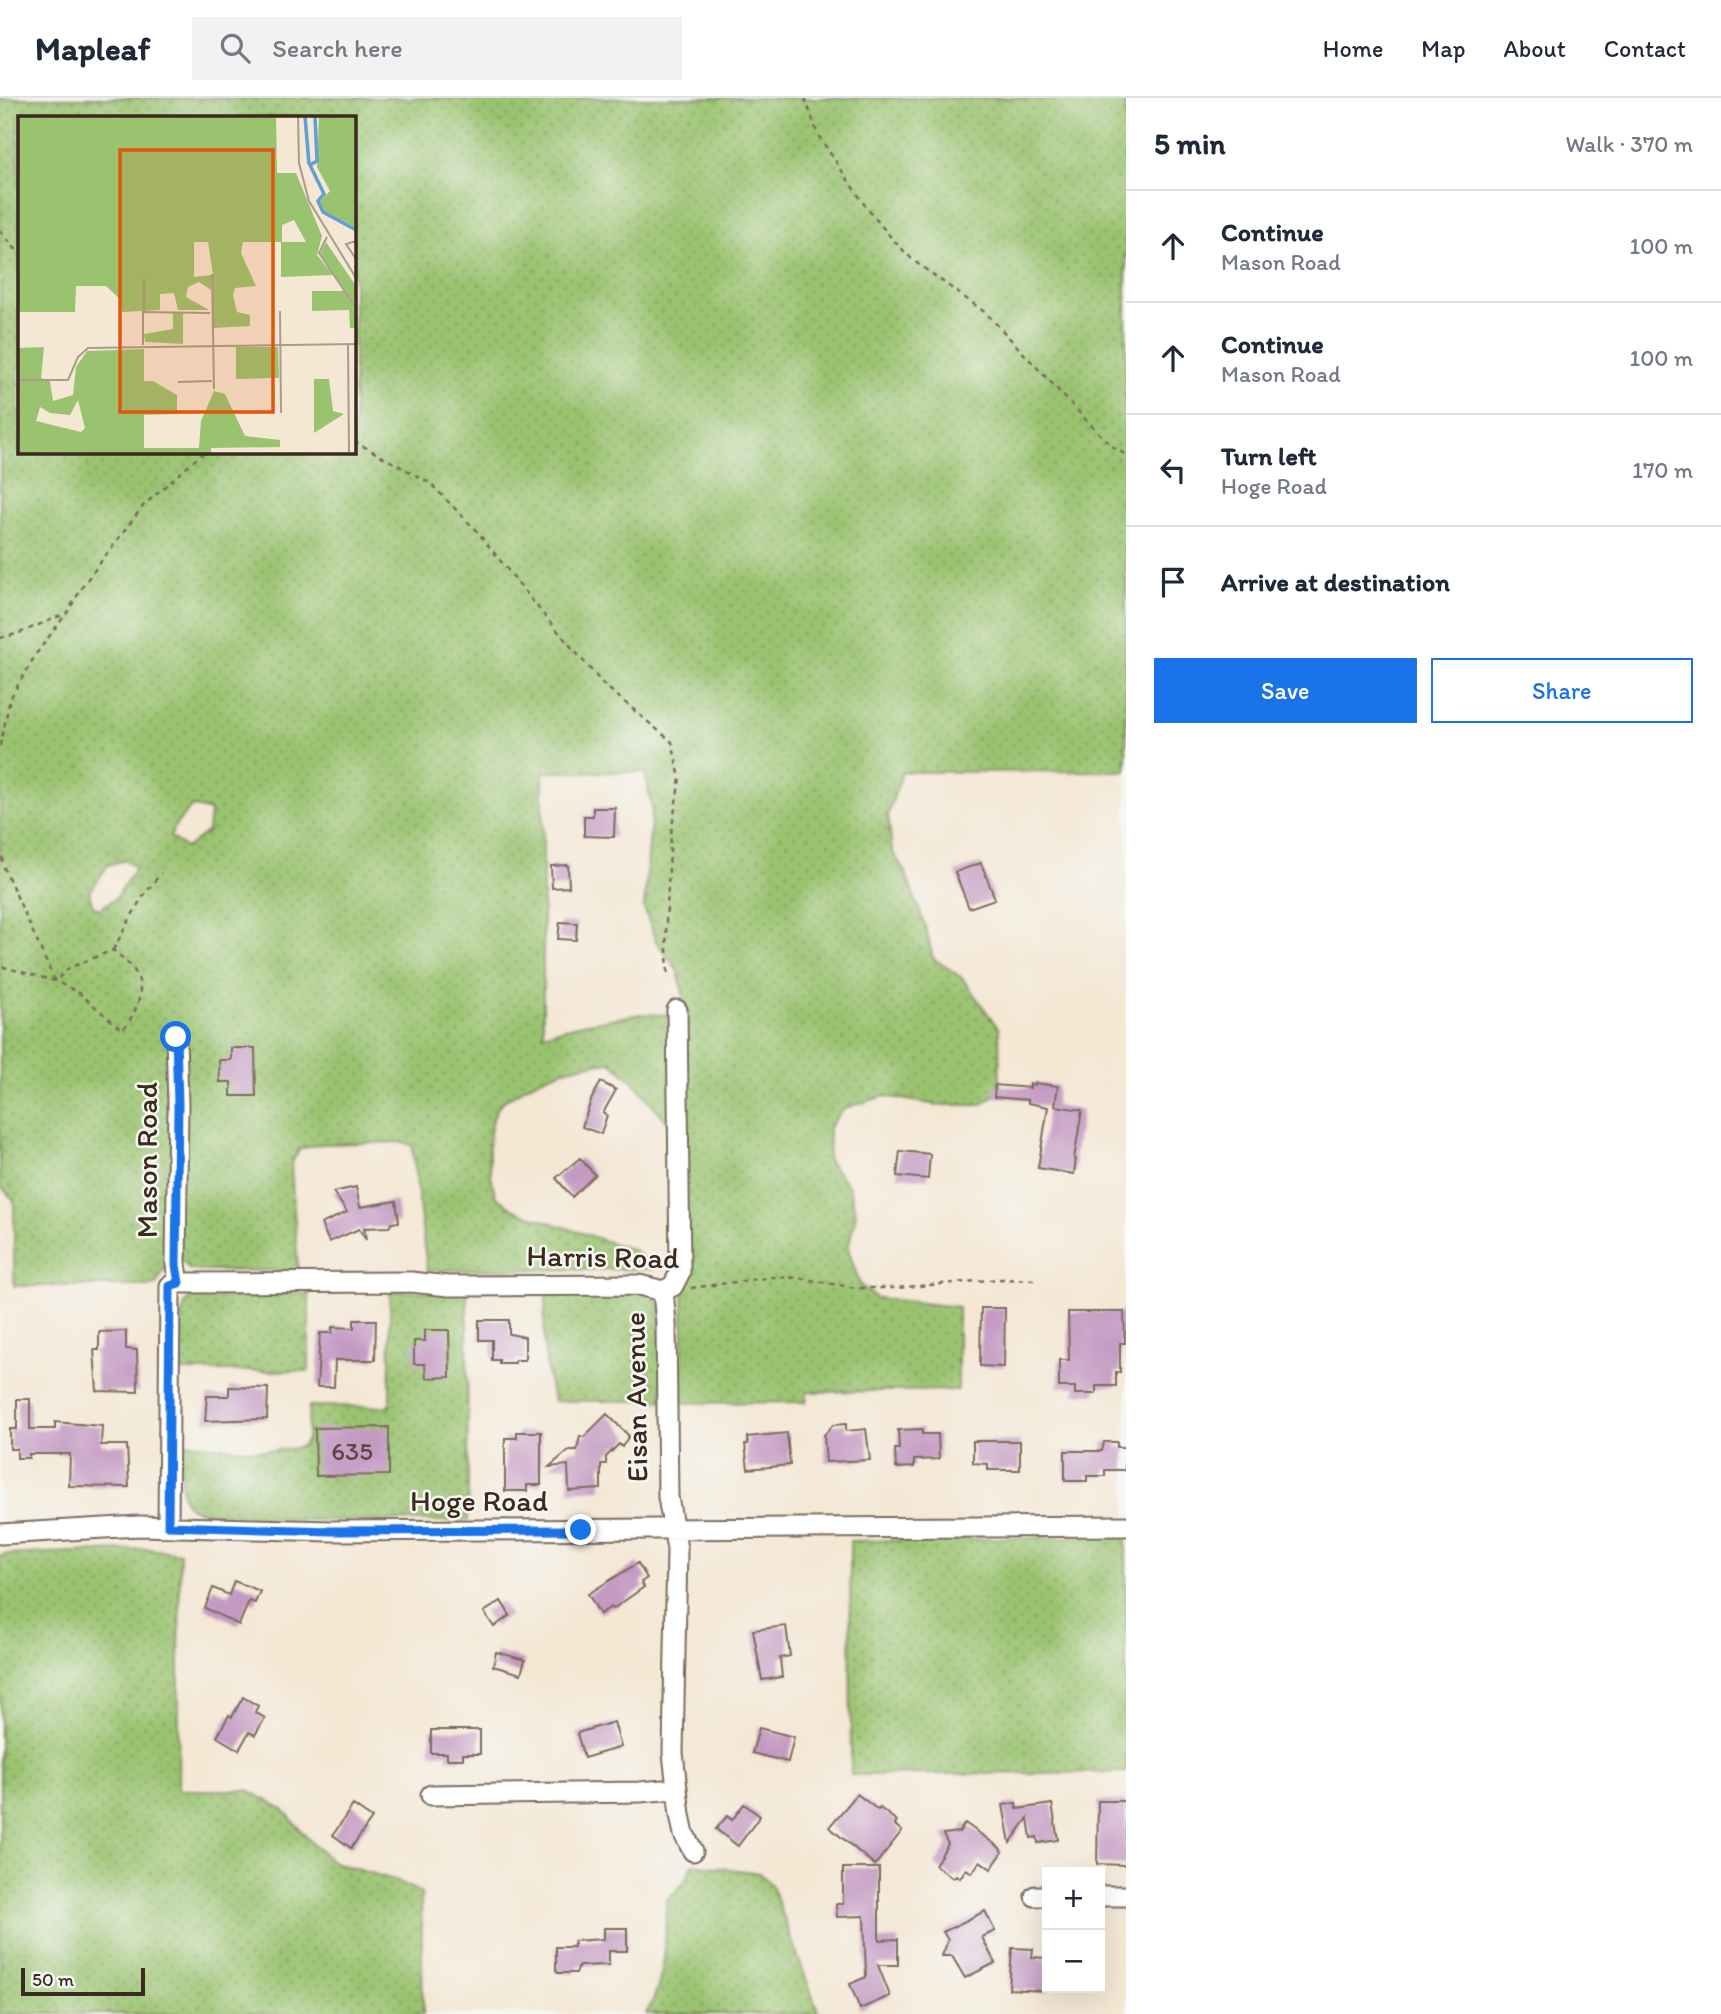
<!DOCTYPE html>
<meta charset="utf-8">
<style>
body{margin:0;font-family:Itim,sans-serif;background:#f2f2f3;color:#1f2937}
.controls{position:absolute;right:21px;bottom:21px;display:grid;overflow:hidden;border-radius:0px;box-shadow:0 7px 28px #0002}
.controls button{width:63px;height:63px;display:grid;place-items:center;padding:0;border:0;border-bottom:2px solid #e0e1e3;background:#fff;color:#1f2937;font:35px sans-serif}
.scale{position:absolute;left:21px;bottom:18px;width:124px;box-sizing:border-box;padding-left:7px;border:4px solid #3b2a1e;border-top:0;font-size:19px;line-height:24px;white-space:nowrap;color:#3b2a1e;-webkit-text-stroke:5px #f6f6f2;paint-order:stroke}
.stop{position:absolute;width:21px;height:21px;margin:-16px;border:5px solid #1a73e8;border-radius:50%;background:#fff}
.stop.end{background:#1a73e8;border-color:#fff;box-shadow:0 2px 7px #0008}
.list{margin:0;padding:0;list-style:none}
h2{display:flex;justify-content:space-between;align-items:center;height:91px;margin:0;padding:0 28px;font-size:30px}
h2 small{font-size:23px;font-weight:400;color:#747a83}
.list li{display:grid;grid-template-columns:46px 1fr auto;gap:21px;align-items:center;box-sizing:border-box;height:112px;padding:0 28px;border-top:2px solid #e0e1e3}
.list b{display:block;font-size:26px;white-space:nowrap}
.list p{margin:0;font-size:23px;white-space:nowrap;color:#747a83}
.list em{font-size:23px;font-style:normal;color:#747a83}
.actions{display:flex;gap:14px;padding:21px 28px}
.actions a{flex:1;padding:16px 0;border:2px solid #1a73e8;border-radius:0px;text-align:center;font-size:24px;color:#1a73e8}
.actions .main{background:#1a73e8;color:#fff}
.icon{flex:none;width:38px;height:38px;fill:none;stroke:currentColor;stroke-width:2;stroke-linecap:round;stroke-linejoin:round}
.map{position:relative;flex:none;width:1126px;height:1916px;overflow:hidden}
header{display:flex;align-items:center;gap:42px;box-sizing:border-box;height:98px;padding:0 35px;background:#fff;border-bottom:2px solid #e0e1e3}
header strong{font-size:33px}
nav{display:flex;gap:38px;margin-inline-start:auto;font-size:24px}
.search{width:490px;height:63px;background:#f2f2f3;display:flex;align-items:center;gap:18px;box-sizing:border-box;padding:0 24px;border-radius:0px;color:#747a83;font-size:26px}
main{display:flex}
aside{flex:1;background:#fff}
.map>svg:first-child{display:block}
.grass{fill:url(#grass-dots);stroke:#6a7647;stroke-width:2;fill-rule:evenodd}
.building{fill:#c49ac2}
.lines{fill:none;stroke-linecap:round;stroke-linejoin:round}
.minor-casing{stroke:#7c6c5e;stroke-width:23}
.path{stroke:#7c6c5e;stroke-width:2.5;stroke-dasharray:5 5;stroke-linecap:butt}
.minor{stroke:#fff;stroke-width:19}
.route{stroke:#1a73e8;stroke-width:9}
.labels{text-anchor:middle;stroke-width:5;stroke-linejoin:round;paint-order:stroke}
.number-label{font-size:26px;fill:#5d4647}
.street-label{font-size:30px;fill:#3b2a1e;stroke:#f6f6f2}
.inset-river{fill:none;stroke:#629fd3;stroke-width:3.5}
.inset-road{fill:none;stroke:#aa9b8b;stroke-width:2}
.view{fill:#df570d;fill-opacity:0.15;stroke:#df570d;stroke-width:3.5}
.inset-edge{fill:none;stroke:#3b2a1e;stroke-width:3.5}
</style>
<header>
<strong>Mapleaf</strong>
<div class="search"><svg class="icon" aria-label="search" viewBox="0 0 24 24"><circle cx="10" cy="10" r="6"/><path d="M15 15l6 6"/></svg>Search here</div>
<nav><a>Home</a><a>Map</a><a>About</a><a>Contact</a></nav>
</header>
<main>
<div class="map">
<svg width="1126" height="1916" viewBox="0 0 1126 1916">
<defs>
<pattern id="grass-dots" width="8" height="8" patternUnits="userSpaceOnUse" patternTransform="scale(1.75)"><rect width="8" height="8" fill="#9ac370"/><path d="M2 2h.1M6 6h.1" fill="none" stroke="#7f9f5b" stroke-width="1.8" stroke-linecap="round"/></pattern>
</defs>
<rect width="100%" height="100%" fill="#f6f6f2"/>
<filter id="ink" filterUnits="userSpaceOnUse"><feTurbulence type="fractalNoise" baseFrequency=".0143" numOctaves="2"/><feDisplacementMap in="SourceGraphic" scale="14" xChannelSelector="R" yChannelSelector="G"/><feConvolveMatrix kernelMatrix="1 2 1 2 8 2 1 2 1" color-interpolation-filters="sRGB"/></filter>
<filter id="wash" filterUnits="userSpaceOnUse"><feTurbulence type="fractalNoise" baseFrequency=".00686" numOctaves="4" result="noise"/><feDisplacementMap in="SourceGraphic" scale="28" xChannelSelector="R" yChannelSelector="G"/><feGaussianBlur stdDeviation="1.57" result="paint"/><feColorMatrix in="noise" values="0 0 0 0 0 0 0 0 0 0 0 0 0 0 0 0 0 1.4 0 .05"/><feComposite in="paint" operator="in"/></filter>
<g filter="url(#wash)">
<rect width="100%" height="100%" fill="#f4e7d4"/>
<!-- grass -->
<path class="grass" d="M0 0H1126V673L902 674 888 716 892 753 906 776 925 828 933 860 962 880 999 931 1000 993 981 1007H937L884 998 845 1010 829 1029 828 1062 849 1089 856 1116 848 1150 860 1187 876 1200 958 1209V1292L807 1294 806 1304 682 1305 687 912 678 873 656 843 644 810 652 710 645 674H543V936L582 926 641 916 670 917 671 1028 632 982 611 964C575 967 544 975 515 996 510 999 501 1004 498 1009 484 1035 488 1073 496 1099L519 1114 635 1153 654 1171 427 1172 412 1047 403 1044 321 1046 300 1051 291 1066 298 1172 200 1173 189 1171 184 1164 169 1163 155 1188H14V1102L0 1088ZM19 19H354V354H19ZM192 708 210 713 208 733 186 750 170 739 176 726ZM125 762 135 770 116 800 99 811 93 808 89 795 108 767Z
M467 1193 468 1423 303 1422 207 1414C199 1413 190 1412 186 1405 178 1393 182 1359 182 1345 222 1346 263 1359 303 1348L307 1341 309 1308 390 1309V1194Z
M547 1193 652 1195 660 1206 662 1303H554C543 1268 542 1229 547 1193Z
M309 1195V1273H182C182 1257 178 1214 187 1203 191 1198 197 1197 203 1196Z
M1126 1438V1674L851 1677 850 1443Z
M149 1451 180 1455 178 1692H248L283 1711 308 1741 333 1764 397 1783 421 1795 423 1916H0V1457Z
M693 1766 760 1775 772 1788 819 1916H646C667 1881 666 1842 666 1803L684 1785Z"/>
<g id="blocks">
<!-- building -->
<path class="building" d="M593 710H615L614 739 584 738V718H593Z
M981 765 995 801 969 810 955 774Z
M568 767 569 789 552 790 551 768Z
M560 824 577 825 576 842 558 841Z
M231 950H255L256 998H231V984H220L219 962H231Z
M601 984 616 992 603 1015 607 1017 601 1036 582 1029 592 1000Z
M1035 985 1058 988 1055 1008 1082 1012 1074 1061H1076L1074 1076 1038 1070 1048 1009 1028 1005V1002L994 999 995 987 1030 990V986L1035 987Z
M900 1053 930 1056 928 1081 897 1078Z
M580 1060 595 1077 572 1099 556 1080Z
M356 1089 360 1109 396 1103 399 1124 392 1125 389 1129 364 1130 366 1142 359 1131 329 1144 321 1126 347 1114 333 1094Z
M981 1210H1005L1004 1269 980 1268Z
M1068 1214H1124L1125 1245H1120V1274H1116V1288H1096V1296H1075V1289H1059V1262H1069Z
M354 1222H376L375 1262H335L334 1289H317L320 1235H332V1229L354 1230Z
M479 1222H509V1236L525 1239V1262H515V1265H499V1262H492V1242H479Z
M425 1232H449L450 1279 426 1280 425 1266H414V1243H425Z
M126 1233V1251L137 1252 138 1294 97 1293 94 1252H99V1234Z
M229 1289 268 1290 267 1321 205 1323 207 1298H229Z
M17 1301H30V1331H55V1324L102 1328 101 1347H127L129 1389 69 1388 70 1356H29V1360H17V1351H10V1331H17Z
M607 1316 629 1338 622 1349 619 1346 606 1359V1366H601V1391L569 1393 568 1367 549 1369 569 1352H577L580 1338 584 1339Z
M846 1326V1333L866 1331 870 1362 826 1364 824 1337 833 1327Z
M389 1329V1377L316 1378 315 1330Z
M922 1331V1336H938L939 1361 914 1362V1369L896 1370 895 1351H899L898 1332Z
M517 1334H541V1387H527V1393H505V1340H517Z
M787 1335 790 1367 748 1371 745 1346H748L747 1339Z
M973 1343H1020V1372H988V1366L973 1365Z
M1104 1344H1117V1349H1125V1372H1105V1378H1087V1383H1065V1353H1102Z
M638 1465 647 1480 641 1484 644 1489 613 1511 611 1509 600 1516 588 1496Z
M234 1483 260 1493 255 1505 249 1503 239 1527 205 1510 213 1490 229 1497Z
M501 1503 510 1517 494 1529 484 1514Z
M786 1528 790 1558 780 1560 782 1579 762 1582 753 1532Z
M496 1554 525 1562 521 1576 493 1568Z
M243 1599 258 1608 255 1614 265 1620 255 1637 249 1634 239 1652 217 1639 229 1617 232 1619Z
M614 1624 621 1649 584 1660 577 1635Z
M759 1630 794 1639 788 1664 752 1655Z
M431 1632H480V1656H463V1661H447V1655H431Z
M857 1696 878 1712 880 1710 897 1723 895 1727 902 1733 875 1767 829 1729Z
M1098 1703H1126V1767L1097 1766Z
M1016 1705 1017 1711 1052 1706 1058 1742 1038 1745 1037 1739 1031 1740 1028 1720 1010 1745 1003 1707Z
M744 1706 760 1718 738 1748 716 1731 727 1718 732 1722Z
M353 1707 372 1720 351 1750 333 1737Z
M965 1725 1000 1750 1002 1755 991 1771 980 1763 972 1775 966 1771 960 1780 956 1777 953 1780 935 1767 948 1746 943 1736 959 1734Z
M843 1770H879V1842L898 1841V1867H878L890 1898 860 1911 850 1886 866 1879 864 1818 837 1819 836 1806H843Z
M985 1813 995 1833 982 1839 995 1865 965 1880 952 1858H942L948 1842 943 1834Z
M604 1830H627V1853H609V1867L579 1868 576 1875H558L556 1872V1849H574V1843L604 1841Z
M1012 1850 1033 1851 1032 1859 1047 1860V1892L1044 1893 1009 1891Z"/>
</g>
</g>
<g filter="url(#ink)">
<use href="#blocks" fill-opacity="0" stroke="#7c6c5e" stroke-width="2"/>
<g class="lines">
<!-- minor casing -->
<g class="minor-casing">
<path id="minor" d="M176 939 178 1006 176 1167 179 1185
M663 1193 666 1225 668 1399 677 1451 673 1655 680 1717 684 1736 693 1753
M663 1193 673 1188 680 1174 677 912
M168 1428 170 1188 179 1185 411 1184 449 1188 639 1187 663 1193
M0 1436 139 1428 331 1433 1126 1428
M431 1697 640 1694 675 1691
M1035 1798H1047
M1100 1798H1126"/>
</g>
<!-- path -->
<path class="path" d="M805 0 818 37 866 109 894 143 914 163 986 215 1087 323 1113 349 1126 357
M0 133 19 155
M354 343 430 385 475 431 544 517 603 586 672 644 680 680 671 735 666 825 668 880
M0 540 17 536 67 515 84 486 144 407 204 354
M0 648 10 601 36 556 66 516
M0 749 4 770 55 883 69 870 113 852C120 858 128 864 133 871 148 890 136 917 122 932L78 894 55 883 0 868
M113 852 141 801 161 775
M691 1190 773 1179 799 1180 856 1190H895L1001 1181 1034 1182"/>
<!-- minor -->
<use href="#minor" class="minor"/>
</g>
</g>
<g class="lines" filter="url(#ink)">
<!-- route -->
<path class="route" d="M176 939 178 1006 176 1167 179 1185 170 1188 168 1428 331 1433 581 1432"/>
</g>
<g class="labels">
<!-- number labels -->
<g class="number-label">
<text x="352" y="1362">635</text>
</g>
<!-- street labels -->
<g class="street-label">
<text transform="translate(147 1062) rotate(-90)" y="10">Mason Road</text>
<text transform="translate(603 1159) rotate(1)" y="10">Harris Road</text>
<text transform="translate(636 1299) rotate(-91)" y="10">Eisan Avenue</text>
<text x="479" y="1413">Hoge Road</text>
</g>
</g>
<!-- overview -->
<g transform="translate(18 18)">
<rect width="338" height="338" fill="#f4e7d4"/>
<path d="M0 0H258L259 57H278L304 120 299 139 315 159 263 161V126H225L223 137 238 170 217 172 215 179 219 196 232 199V210L195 212V158L190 126H176V161L193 159V174L181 166 170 171 168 181 191 194H160L156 177 142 178V194L104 196 103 184 88 170H58L57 196H0ZM276 104 288 126H264V109ZM301 0H338V112L306 95 302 85 312 75 299 51ZM308 126 338 170V190L302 138ZM294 175H326L338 194V212H332L331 194 294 195ZM155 197H165V228L127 226 126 218 155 213ZM26 231 23 262 32 265 35 285 55 279 58 251 69 235 126 233V265H135L159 279V298L126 299V332H181L183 305 196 275 207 278 227 320 262 324V331L193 332V337H0V232ZM60 284 67 312 63 316 18 305 22 291 32 297 52 299ZM218 231H260L261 262 218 263ZM296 263H311L315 295 326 298 296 317Z" fill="#9ac370" fill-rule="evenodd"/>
<path class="inset-river" d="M287 0 291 48M297 0 299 45 292 49 306 78 300 85 305 96 338 114"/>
<path class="inset-road" d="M280 0 281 47 291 85 338 162M309 121 301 137 338 192M338 125 328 128 338 143M194 158 196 273M126 162V196M262 195 263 297M330 228 331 337M125 229V196L192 197M0 264H50L60 241 70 232 338 228M160 266 194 265"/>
<path class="view" d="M102 34H255V296H102Z"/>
<rect width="338" height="338" class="inset-edge"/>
</g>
</svg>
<div class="controls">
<button>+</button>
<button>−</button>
</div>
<div class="scale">50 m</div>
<div class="stop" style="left:176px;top:939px"></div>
<div class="stop end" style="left:581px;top:1432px"></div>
</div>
<aside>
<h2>5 min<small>Walk · 370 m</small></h2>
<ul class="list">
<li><svg class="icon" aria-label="ahead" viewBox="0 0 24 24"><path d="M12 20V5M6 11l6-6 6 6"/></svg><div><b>Continue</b><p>Mason Road</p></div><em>100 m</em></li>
<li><svg class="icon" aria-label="ahead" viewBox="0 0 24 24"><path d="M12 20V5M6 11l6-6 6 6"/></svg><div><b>Continue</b><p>Mason Road</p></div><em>100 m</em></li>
<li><svg class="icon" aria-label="left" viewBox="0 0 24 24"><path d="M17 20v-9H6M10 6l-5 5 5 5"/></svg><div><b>Turn left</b><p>Hoge Road</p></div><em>170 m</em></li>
<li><svg class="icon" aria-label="arrive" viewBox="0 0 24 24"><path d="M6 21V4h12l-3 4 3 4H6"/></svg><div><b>Arrive at destination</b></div></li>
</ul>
<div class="actions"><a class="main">Save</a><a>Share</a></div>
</aside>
</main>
